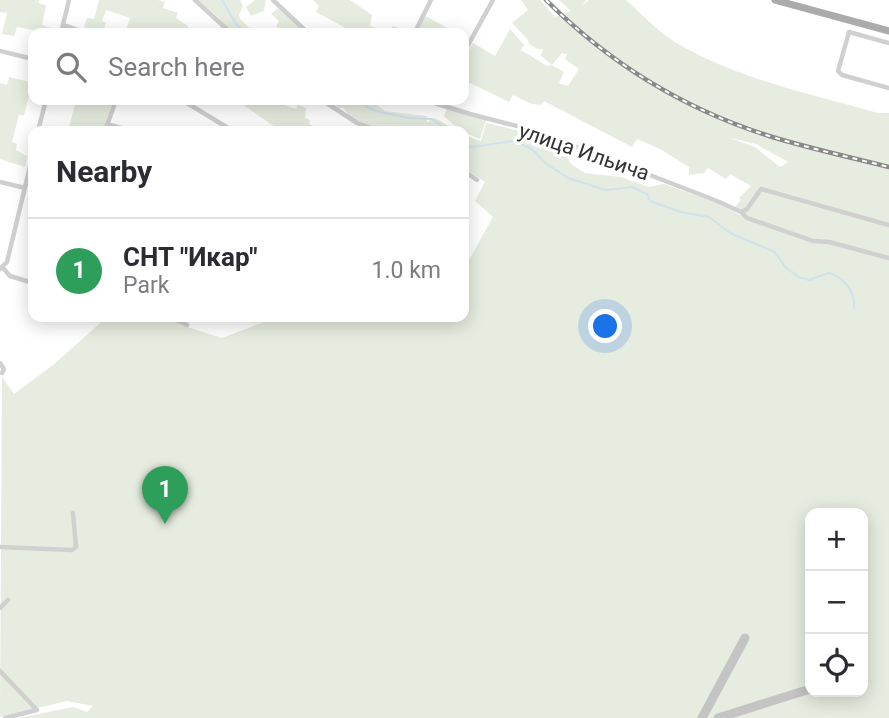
<!DOCTYPE html>
<meta charset="utf-8">
<style>
body{margin:0;font-family:Roboto,sans-serif;background:#f2f2f3;color:#2b2b33}
.controls{position:absolute;right:21px;bottom:21px;display:grid;overflow:hidden;border-radius:14px;box-shadow:0 4px 18px #0003}
.controls button{width:63px;height:63px;display:grid;place-items:center;padding:0;border:0;border-bottom:2px solid #e1e1e2;background:#fff;color:#2b2b33;font:35px sans-serif}
.you{position:absolute;left:606px;top:327px;width:24px;height:24px;margin:-18px;border:5px solid #fff;border-radius:50%;background:#1a73e8;box-shadow:0 0 0 10px #1a73e833}
.badge{display:grid;place-items:center;width:46px;height:46px;border-radius:50%;background:#0b8043;color:#fff;font-size:23px;font-weight:700}
.pin{position:absolute;translate:-50% -58px;filter:drop-shadow(0 2px 4px #0008)}
.pin::after{content:'';position:absolute;top:37px;width:24px;height:21px;background:inherit;clip-path:polygon(0 0,100% 0,50% 100%)}
.list{margin:0;padding:0;list-style:none}
h2{display:flex;justify-content:space-between;align-items:center;height:91px;margin:0;padding:0 28px;font-size:30px}
h2 small{font-size:23px;font-weight:400;color:#7c7c81}
.list li{display:grid;grid-template-columns:46px 1fr auto;gap:21px;align-items:center;box-sizing:border-box;height:105px;padding:0 28px;border-top:2px solid #e1e1e2}
.list b{display:block;font-size:26px;white-space:nowrap}
.list p{margin:0;font-size:23px;white-space:nowrap;color:#7c7c81}
.list em{font-size:23px;font-style:normal;color:#7c7c81}
.icon{flex:none;width:38px;height:38px;fill:none;stroke:currentColor;stroke-width:2;stroke-linecap:round;stroke-linejoin:round}
.map{position:relative;flex:none;width:889px;height:718px;overflow:hidden}
.search{position:absolute;background:#fff;box-shadow:0 4px 18px #0003;left:28px;top:28px;width:441px;height:77px;display:flex;align-items:center;gap:18px;box-sizing:border-box;padding:0 24px;border-radius:14px;color:#7c7c81;font-size:26px}
.panel{position:absolute;background:#fff;box-shadow:0 4px 18px #0003;left:28px;top:126px;width:441px;height:196px;border-radius:14px}
.map>svg:first-child{display:block}
.green{fill:#e6ecdf;fill-rule:evenodd}
.lines{fill:none;stroke-linecap:round;stroke-linejoin:round}
.stream{stroke:#cfe2ee;stroke-width:2}
.taxiway{stroke:#c4c4c4;stroke-width:9}
.minor{stroke:#d0d0d0;stroke-width:4.5}
.major{stroke:#ababab;stroke-width:7}
.rail-casing{stroke:#888;stroke-width:4.5}
.rail{stroke:#fff;stroke-width:2;stroke-dasharray:5;stroke-linecap:butt}
.labels{text-anchor:middle;stroke-width:7;stroke-linejoin:round;paint-order:stroke}
.street-label{font-size:21px;fill:#333;stroke:#fff}
</style>
<div class="map">
<svg width="889" height="718" viewBox="0 0 889 718">
<rect width="100%" height="100%" fill="#fff"/>
<!-- green -->
<path class="green" d="M0 0H39L38 3 46 5 42 25 54 29 53 33H33V36V30L17 27 14 36 2 34 7 13 0 12Z
M99 0H158L165 2 163 8 178 13 176 18 188 26 186 31 191 33H125L130 18 106 10 102 21 106 23 103 33 84 27 87 18 94 19Z
M198 0H240L243 6 239 15 240 19 255 33H232L219 18Z
M255 0H266L264 11 251 16 246 7Z
M313 0H350L372 15 370 26 388 32 393 26 413 33H355L316 12 319 6Z
M521 0H540L555 17 571 11 559 0H586L582 6 589 0H626C642 14 657 31 675 42 737 79 810 94 878 113H889V718H19L73 707 87 712 93 706 67 701 0 717 2 377 14 394 53 365 107 317H166L184 326 222 338 277 317H464V269L493 217 475 201 485 182 464 168V135L481 141 486 123 540 136 569 147 566 156 571 164 585 173 621 177 649 187 664 184 717 203 742 216 735 207 741 200 739 198 751 186 730 174 726 179 708 168 704 173 689 175V167L660 149 637 139 632 147 544 101 541 105 532 104 513 95 509 102 464 80V51L467 53 473 43 495 56 510 29 524 45 521 50 547 66 552 65 541 56 543 49H538L529 44 528 40 512 23 528 10ZM562 53 567 54 565 59 579 69 568 86 559 83 564 72 552 65ZM730 138 756 144 788 162 780 167 755 147ZM810 513H863V692H810Z
M278 8 308 33H289L285 29 282 31 276 26 279 21 271 14Z
M426 16 447 28 444 33H415Z
M9 77 30 82 27 91 30 92 24 115H19L12 142 17 144 16 150 27 156 25 167 0 159V83L7 85Z
M76 100H103L112 103 103 131H68Z
M236 100H283L282 104 296 109 298 105 306 108 305 118 310 120 309 124 324 131H281Z
M328 100H370L385 111 427 116V122L435 118 457 131C426 131 360 140 344 108H339Z
M447 109 486 120 480 139C466 134 455 127 444 116Z"/>
<g class="lines">
<!-- stream -->
<path class="stream" d="M222 0 236 24 247 33
M355 100 375 111 409 118 432 119 448 131
M464 144 467 147 479 146 514 141 532 149 545 163 568 178 606 190 632 187 647 194 650 201 681 212 709 217 730 233 775 252 785 267 799 277 809 280 829 273C844 277 856 293 854 308"/>
<!-- taxiway -->
<path class="taxiway" d="M702 718 745 638
M718 718 810 689"/>
<!-- minor -->
<path class="minor" d="M195 0 231 33
M273 0 308 33
M63 25 86 33
M416 30 431 0
M61 33 69 0
M889 43 849 32 838 71 842 75 889 88
M467 47 493 0
M0 51 33 59
M182 100 233 131
M322 100 357 123 379 131
M425 100 470 114 536 131 717 201 741 212 747 218 813 241 829 242 889 258
M107 124 131 131
M38 131 46 100
M105 131 116 100
M464 171 477 180
M0 182 25 188
M741 212 747 209 761 189 889 225
M3 268 10 276 33 283
M0 269 7 262 33 154
M170 317 187 325
M250 317 252 319
M0 363 4 369 2 373
M0 547 72 550 76 547 73 513
M0 608 8 600
M0 671 37 710 5 718"/>
<!-- major -->
<path class="major" d="M775 0 889 31"/>
<!-- rail casing -->
<g class="rail-casing">
<path id="rail" d="M546 0C609 63 684 109 769 136 808 148 849 157 889 167"/>
</g>
<!-- rail -->
<use href="#rail" class="rail"/>
</g>
<g class="labels">
<!-- street labels -->
<g class="street-label">
<text transform="translate(584 152) rotate(19)" y="7">улица Ильича</text>
</g>
</g>
</svg>
<div class="controls">
<button>+</button>
<button>−</button>
<button><svg class="icon" aria-label="locate" viewBox="0 0 24 24"><circle cx="12" cy="12" r="6"/><path d="M12 2v4M12 18v4M2 12h4M18 12h4"/></svg></button>
</div>
<div class="you"></div>
<div class="pin badge" style="left:165px;top:524px;background:#2e9e5b">1</div>
<div class="search"><svg class="icon" aria-label="search" viewBox="0 0 24 24"><circle cx="10" cy="10" r="6"/><path d="M15 15l6 6"/></svg>Search here</div>
<section class="panel">
<h2>Nearby<small></small></h2>
<ul class="list">
<li><span class="badge" style="background:#2e9e5b">1</span><div><b>СНТ &quot;Икар&quot;</b><p>Park</p></div><em>1.0 km</em></li>
</ul>
</section>
</div>
